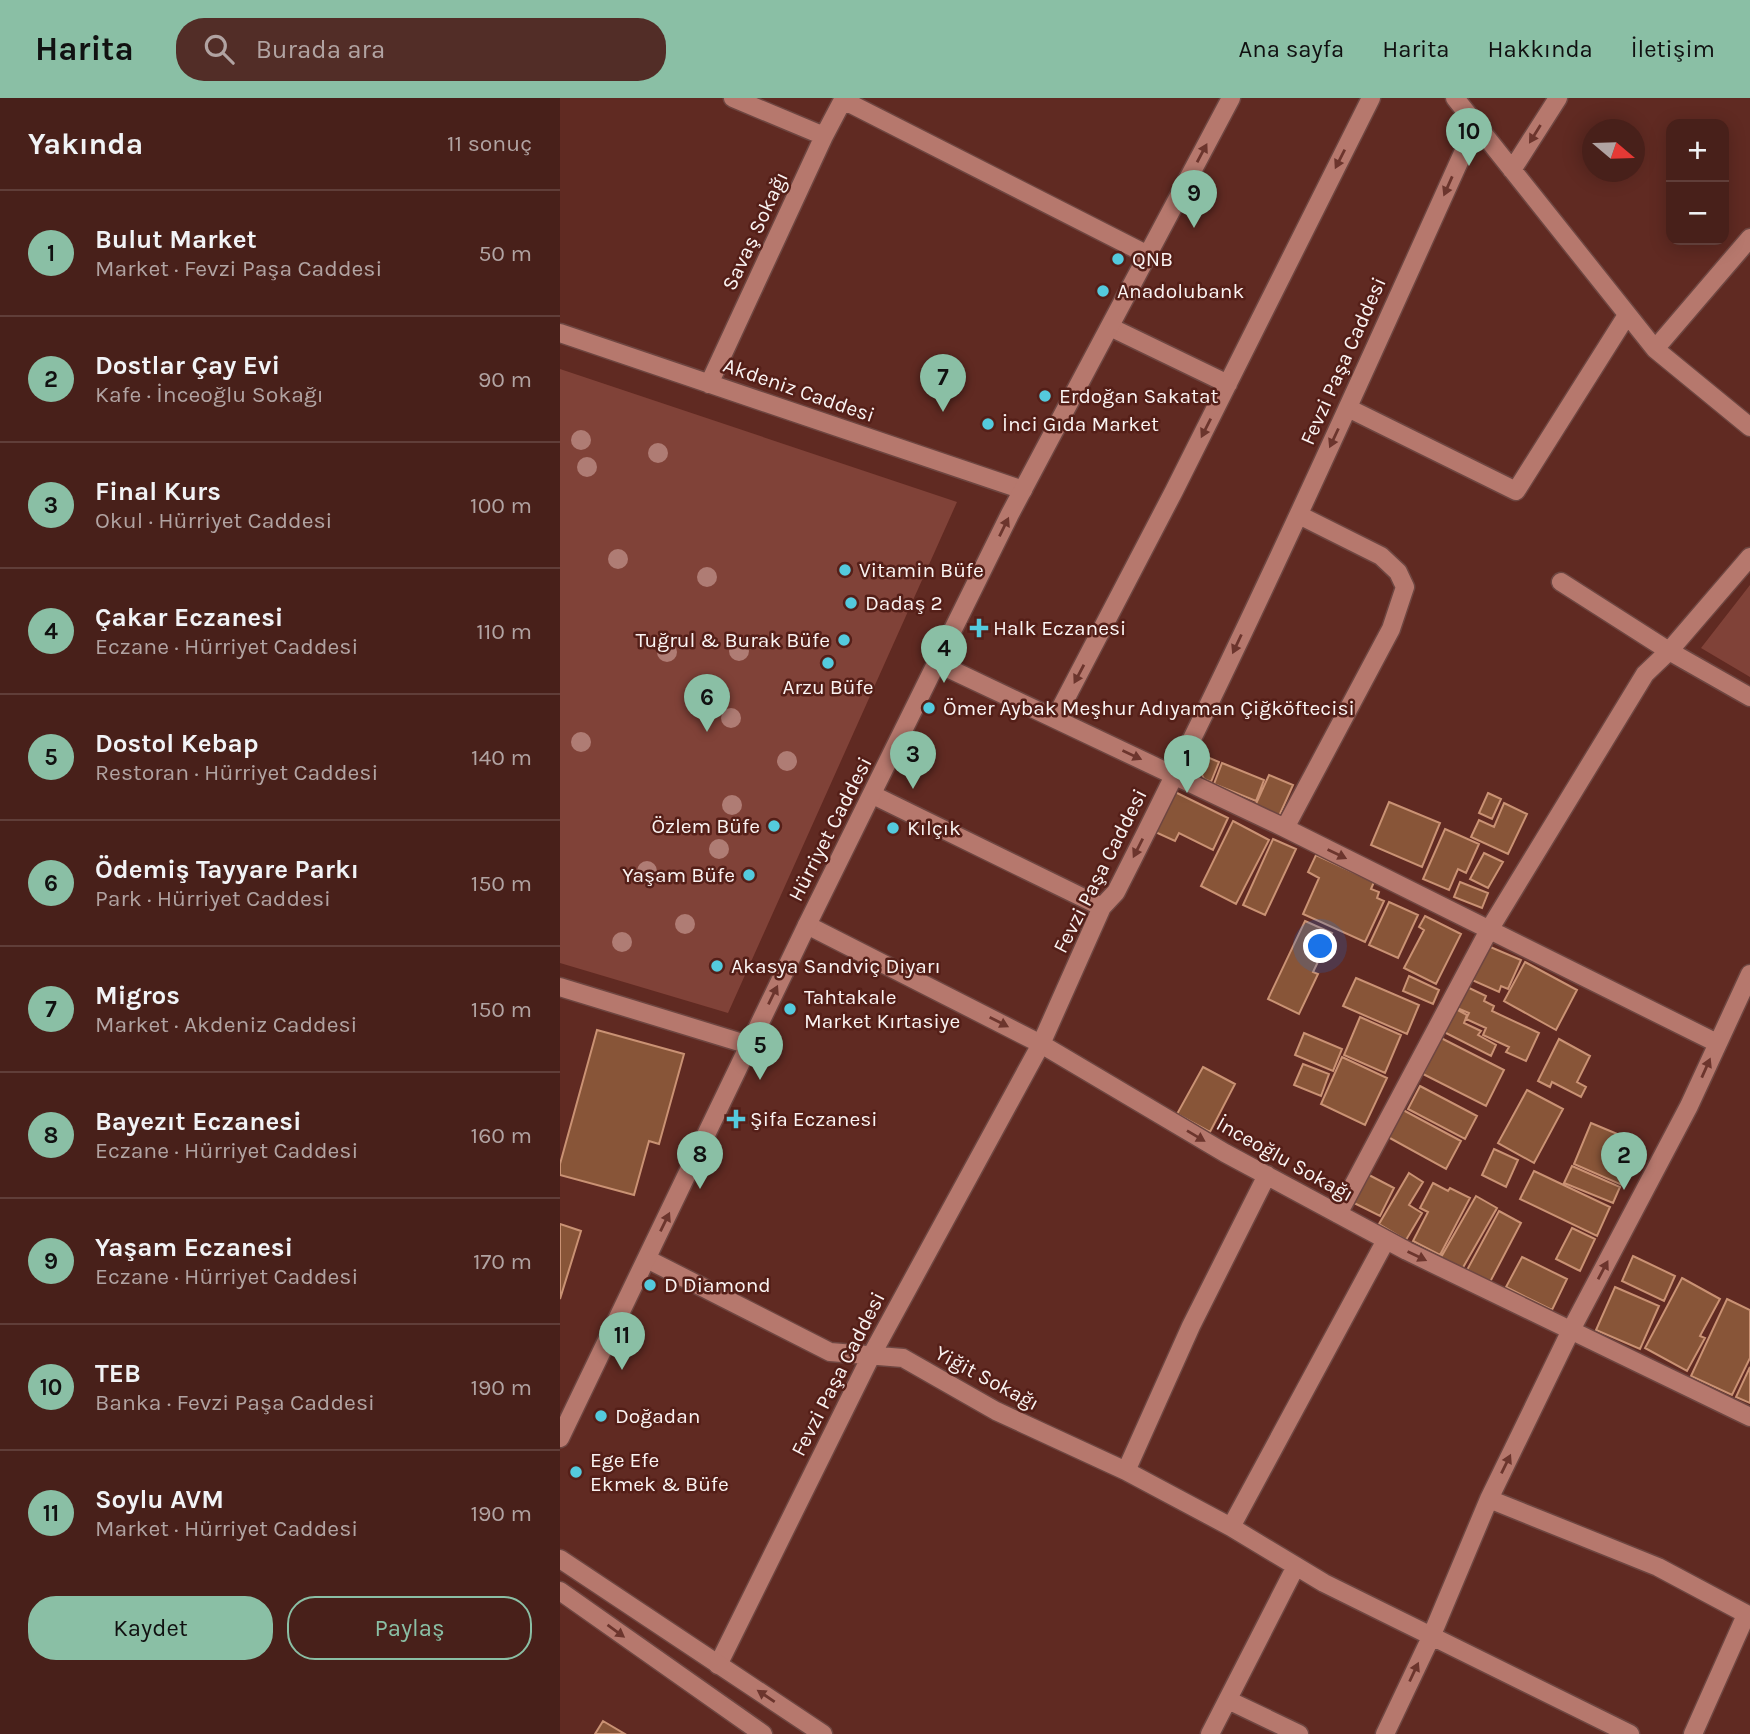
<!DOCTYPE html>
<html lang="tr">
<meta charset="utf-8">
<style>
body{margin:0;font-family:Karla,sans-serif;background:#522d27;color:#f1f3f6}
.controls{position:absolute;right:21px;top:21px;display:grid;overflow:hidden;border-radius:14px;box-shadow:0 4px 18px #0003}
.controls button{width:63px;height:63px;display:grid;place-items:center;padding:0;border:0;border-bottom:2px solid #603e39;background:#48201a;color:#f1f3f6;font:35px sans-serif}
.compass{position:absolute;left:1022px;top:21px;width:63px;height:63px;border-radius:50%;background:#48201a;box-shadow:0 4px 18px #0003;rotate:109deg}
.you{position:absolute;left:761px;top:849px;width:24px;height:24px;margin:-18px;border:5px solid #fff;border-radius:50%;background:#1a73e8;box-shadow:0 0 0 10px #1a73e833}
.badge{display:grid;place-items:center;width:46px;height:46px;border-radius:50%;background:#8abfa5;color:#111;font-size:23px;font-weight:700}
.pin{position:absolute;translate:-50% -58px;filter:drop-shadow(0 2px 4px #0008)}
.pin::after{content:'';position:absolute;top:37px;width:24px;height:21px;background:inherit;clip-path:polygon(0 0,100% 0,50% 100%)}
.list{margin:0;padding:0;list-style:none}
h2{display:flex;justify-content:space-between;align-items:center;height:91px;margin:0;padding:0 28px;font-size:30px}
h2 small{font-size:23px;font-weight:400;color:#b1a3a2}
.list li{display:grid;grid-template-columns:46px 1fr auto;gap:21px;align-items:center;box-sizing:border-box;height:126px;padding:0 28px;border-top:2px solid #603e39}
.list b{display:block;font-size:26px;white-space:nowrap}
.list p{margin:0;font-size:23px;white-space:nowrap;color:#b1a3a2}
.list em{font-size:23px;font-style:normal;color:#b1a3a2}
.actions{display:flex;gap:14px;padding:21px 28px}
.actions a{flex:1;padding:16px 0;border:2px solid #8abfa5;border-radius:28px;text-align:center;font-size:24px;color:#8abfa5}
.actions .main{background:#8abfa5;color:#111}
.icon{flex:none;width:38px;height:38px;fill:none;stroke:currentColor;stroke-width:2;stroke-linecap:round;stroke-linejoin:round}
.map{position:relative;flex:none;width:1190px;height:1636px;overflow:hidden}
header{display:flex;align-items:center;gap:42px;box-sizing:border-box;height:98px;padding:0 35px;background:#8abfa5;color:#111}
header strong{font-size:33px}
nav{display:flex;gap:38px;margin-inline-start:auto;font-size:24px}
.search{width:490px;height:63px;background:#522d27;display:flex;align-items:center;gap:18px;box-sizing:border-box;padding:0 24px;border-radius:28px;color:#b1a3a2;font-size:26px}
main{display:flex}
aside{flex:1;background:#48201a}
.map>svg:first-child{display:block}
.green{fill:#804238}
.building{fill:#885538;stroke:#ca9274;stroke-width:2}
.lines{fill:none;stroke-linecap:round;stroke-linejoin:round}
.minor-casing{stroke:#6e4641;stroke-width:21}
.tertiary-casing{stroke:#6e4641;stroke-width:21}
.minor{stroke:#b6786d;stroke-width:18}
.tertiary{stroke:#b6786d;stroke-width:18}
.tree{fill:#af7c74}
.oneway{fill:#6c352d}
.poi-dot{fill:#54cadd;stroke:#541f18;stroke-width:2.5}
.labels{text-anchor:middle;stroke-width:5;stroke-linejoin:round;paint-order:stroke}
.street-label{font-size:21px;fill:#faf3f2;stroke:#541f18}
.poi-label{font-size:21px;fill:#faf3f2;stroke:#541f18;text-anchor:start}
</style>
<header>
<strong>Harita</strong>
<div class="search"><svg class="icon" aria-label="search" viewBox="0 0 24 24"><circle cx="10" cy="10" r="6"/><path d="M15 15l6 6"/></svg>Burada ara</div>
<nav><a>Ana sayfa</a><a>Harita</a><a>Hakkında</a><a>İletişim</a></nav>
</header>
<main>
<aside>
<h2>Yakında<small>11 sonuç</small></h2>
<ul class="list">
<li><span class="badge">1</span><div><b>Bulut Market</b><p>Market · Fevzi Paşa Caddesi</p></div><em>50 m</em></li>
<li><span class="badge">2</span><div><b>Dostlar Çay Evi</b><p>Kafe · İnceoğlu Sokağı</p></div><em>90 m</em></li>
<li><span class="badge">3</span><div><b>Final Kurs</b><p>Okul · Hürriyet Caddesi</p></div><em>100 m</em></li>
<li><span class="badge">4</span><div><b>Çakar Eczanesi</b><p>Eczane · Hürriyet Caddesi</p></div><em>110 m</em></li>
<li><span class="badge">5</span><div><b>Dostol Kebap</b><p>Restoran · Hürriyet Caddesi</p></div><em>140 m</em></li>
<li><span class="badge">6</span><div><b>Ödemiş Tayyare Parkı</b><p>Park · Hürriyet Caddesi</p></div><em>150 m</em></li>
<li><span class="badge">7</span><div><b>Migros</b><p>Market · Akdeniz Caddesi</p></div><em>150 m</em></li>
<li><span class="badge">8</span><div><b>Bayezıt Eczanesi</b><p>Eczane · Hürriyet Caddesi</p></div><em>160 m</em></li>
<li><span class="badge">9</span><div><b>Yaşam Eczanesi</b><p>Eczane · Hürriyet Caddesi</p></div><em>170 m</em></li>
<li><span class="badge">10</span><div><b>TEB</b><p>Banka · Fevzi Paşa Caddesi</p></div><em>190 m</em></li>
<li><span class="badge">11</span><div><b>Soylu AVM</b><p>Market · Hürriyet Caddesi</p></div><em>190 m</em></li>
</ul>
<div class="actions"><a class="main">Kaydet</a><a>Paylaş</a></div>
</aside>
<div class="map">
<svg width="1190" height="1636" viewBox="0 0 1190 1636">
<rect width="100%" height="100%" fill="#602a22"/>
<!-- green -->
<path class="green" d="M0 271 397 404 168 915 0 865Z
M1190 487V579L1141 550Z"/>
<!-- building -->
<path class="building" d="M633 653 659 664 651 684 644 681 632 656Z
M662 665 704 682 696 703 654 686Z
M709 677 733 687 719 718 695 708Z
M613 693 668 720 653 752 619 735 615 743 593 733Z
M928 695 941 701 932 721 919 715Z
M829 704 880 725 862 769 811 747Z
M944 705 967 716 948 756 911 739 919 722 934 729Z
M673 723 709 742 676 806 641 788Z
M885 731 919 746 906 775 898 771 889 792 863 781Z
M713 741 736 751 705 817 683 807Z
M924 755 943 764 928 790 910 781Z
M756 757 814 784 811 791 819 794 817 800 824 803 805 844 743 816 759 780 748 774Z
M900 784 928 795 922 810 894 799Z
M829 804 858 817 838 860 809 847Z
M865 818 901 836 876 886 844 870 864 832 859 829Z
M745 823 772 835 753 874 758 876 739 916 708 901Z
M928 848 961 862 948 891 941 888 939 894 912 882Z
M965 864 1017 892 996 932 944 903Z
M849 878 879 892 873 906 843 893Z
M796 880 859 907 847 936 783 908Z
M907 889 926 898 924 903 934 908 932 913 979 935 966 963 946 954 949 949 923 937 926 930 906 921 909 915 897 910Z
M896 911 907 917 904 925 921 933 918 937 936 947 931 958 884 934Z
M800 919 841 937 825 975 784 957Z
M37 932 124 956 99 1046 89 1043 74 1097 0 1077V1066Z
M744 935 782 951 773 973 735 957Z
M881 940 944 972 926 1008 863 976Z
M999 941 1030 958 1017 984 1026 989 1021 999 992 984 990 989 978 983Z
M782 959 827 980 805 1027 761 1006Z
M743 966 769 976 761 998 734 987Z
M643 969 675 986 650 1034 617 1016Z
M860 988 917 1018 905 1041 848 1011Z
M967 992 1003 1011 974 1065 938 1045Z
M843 1012 901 1043 886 1071 828 1039Z
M1031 1025 1079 1045 1062 1087 1014 1066Z
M934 1051 958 1062 946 1089 922 1077Z
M1012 1068 1060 1089 1053 1105 1004 1085Z
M974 1073 1050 1109 1037 1138 960 1101Z
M849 1075 863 1084 849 1107 862 1115 846 1142 819 1126Z
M809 1077 834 1090 820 1118 794 1105Z
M873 1085 888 1093 890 1090 910 1100 880 1157 853 1143 868 1114 860 1110Z
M916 1098 937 1110 901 1173 880 1161Z
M939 1113 961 1125 930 1184 907 1172Z
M0 1126 21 1133 0 1201Z
M1012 1130 1035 1141 1020 1173 996 1161Z
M1073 1158 1115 1178 1104 1203 1062 1183Z
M962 1159 1007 1181 992 1212 946 1189Z
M1122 1180 1160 1201 1140 1238 1145 1240 1127 1273 1085 1250Z
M1055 1189 1099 1208 1080 1251 1036 1232Z
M1167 1201 1190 1212V1260L1172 1297 1131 1278Z
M1190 1269V1305L1176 1299Z
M43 1623 65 1636H35Z"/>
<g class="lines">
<!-- minor casing -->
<g class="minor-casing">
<path id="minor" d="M173 0 264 38
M895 0 1095 251 1190 329
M283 2 588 157
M952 72 998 0
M550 229 668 286
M0 235 463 392
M1095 251 1190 140
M149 286 264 38 284 0
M788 310 956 393 1067 217
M1001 484 1109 553 1190 599
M377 565 725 730 1157 945
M495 621 614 393 811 0
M313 697 542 809
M725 730 831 531 845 489 838 474 821 458 739 417
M247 827 481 946 665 1055 847 1153 1190 1319
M0 889 189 947
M778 1116 929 832 1085 576 1109 553 1190 459
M87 1161 270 1254 343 1260 436 1313 566 1373 671 1429 764 1485 1070 1636
M566 1373 631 1228 707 1077
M929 1401 1098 1469 1190 1518
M671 1429 826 1142
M158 1567 311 1258 481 946 542 809 556 794C684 542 800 284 916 26
M668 1602 739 1636
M650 1636 736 1468
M825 1636 871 1539 929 1401 1011 1232 1129 1008 1190 876
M1133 1636 1186 1517"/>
</g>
<!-- tertiary casing -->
<g class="tertiary-casing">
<path id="tertiary" d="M0 1340 247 827 450 416 671 0
M0 1461 263 1636
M0 1493 203 1636"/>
</g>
<!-- minor -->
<use href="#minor" class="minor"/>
<!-- tertiary -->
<use href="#tertiary" class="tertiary"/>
</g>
<!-- trees -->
<g class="tree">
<circle cx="21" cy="342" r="10"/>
<circle cx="98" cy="355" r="10"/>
<circle cx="27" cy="369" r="10"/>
<circle cx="58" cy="461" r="10"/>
<circle cx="147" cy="479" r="10"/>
<circle cx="179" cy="553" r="10"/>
<circle cx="107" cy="554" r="10"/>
<circle cx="171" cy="620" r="10"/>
<circle cx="21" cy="644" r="10"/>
<circle cx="227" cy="663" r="10"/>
<circle cx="172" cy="707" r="10"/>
<circle cx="159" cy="751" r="10"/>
<circle cx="87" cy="773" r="10"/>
<circle cx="125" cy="826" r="10"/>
<circle cx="62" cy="844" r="10"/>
</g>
<!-- one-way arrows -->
<defs><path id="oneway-solid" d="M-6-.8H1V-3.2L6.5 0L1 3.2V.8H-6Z" transform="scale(1.75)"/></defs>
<g class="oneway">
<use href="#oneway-solid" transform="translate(975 36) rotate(122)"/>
<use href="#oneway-solid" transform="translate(642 55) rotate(-62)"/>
<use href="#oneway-solid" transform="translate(780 61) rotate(117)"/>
<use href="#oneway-solid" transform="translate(888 88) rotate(114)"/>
<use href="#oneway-solid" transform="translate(646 330) rotate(117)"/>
<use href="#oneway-solid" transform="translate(774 340) rotate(115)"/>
<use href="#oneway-solid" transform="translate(444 429) rotate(-64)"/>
<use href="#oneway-solid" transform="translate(677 546) rotate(115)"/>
<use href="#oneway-solid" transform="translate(519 576) rotate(118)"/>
<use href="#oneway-solid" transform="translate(572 657) rotate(25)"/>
<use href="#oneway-solid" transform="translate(578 750) rotate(117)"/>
<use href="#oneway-solid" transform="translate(777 756) rotate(26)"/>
<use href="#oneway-solid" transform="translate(213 897) rotate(-64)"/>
<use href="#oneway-solid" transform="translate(439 924) rotate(27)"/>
<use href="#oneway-solid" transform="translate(1146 970) rotate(-66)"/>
<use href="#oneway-solid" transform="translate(636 1038) rotate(31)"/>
<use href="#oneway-solid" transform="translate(105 1124) rotate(-64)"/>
<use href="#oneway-solid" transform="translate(857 1158) rotate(26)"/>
<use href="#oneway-solid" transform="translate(1043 1172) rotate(-62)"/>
<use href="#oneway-solid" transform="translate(946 1366) rotate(-64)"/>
<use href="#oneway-solid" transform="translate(56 1533) rotate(36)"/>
<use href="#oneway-solid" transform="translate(854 1574) rotate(-65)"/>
<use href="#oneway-solid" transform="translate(206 1598) rotate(-146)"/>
</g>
<!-- markers -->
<g class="poi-dot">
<circle cx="558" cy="161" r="7"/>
<circle cx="543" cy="193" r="7"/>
<circle cx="485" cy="298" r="7"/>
<circle cx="428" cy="326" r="7"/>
<circle cx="285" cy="472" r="7"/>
<circle cx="291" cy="505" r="7"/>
<path d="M415.5 519.5h7v7h7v7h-7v7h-7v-7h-7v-7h7z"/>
<circle cx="284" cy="542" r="7"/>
<circle cx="268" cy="565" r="7"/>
<circle cx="369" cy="610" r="7"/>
<circle cx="214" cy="728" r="7"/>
<circle cx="333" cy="730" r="7"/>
<circle cx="189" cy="777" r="7"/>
<circle cx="157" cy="868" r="7"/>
<circle cx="230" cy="911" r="7"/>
<path d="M172.5 1010.5h7v7h7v7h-7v7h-7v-7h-7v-7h7z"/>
<circle cx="90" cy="1187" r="7"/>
<circle cx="41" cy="1318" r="7"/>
<circle cx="16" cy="1374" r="7"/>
</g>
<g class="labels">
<!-- street labels -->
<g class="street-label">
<text transform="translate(195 133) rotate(-65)" y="7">Savaş Sokağı</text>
<text transform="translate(783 263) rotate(-66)" y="7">Fevzi Paşa Caddesi</text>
<text transform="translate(239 292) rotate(19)" y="7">Akdeniz Caddesi</text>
<text transform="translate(270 731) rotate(-63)" y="7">Hürriyet Caddesi</text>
<text transform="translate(540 773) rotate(-63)" y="7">Fevzi Paşa Caddesi</text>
<text transform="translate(725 1061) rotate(29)" y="7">İnceoğlu Sokağı</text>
<text transform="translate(278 1276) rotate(-63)" y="7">Fevzi Paşa Caddesi</text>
<text transform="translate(427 1280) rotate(28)" y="7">Yiğit Sokağı</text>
</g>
<!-- poi labels -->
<g class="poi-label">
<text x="572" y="168">QNB</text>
<text x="557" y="200">Anadolubank</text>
<text x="499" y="305">Erdoğan Sakatat</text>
<text x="442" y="333">İnci Gıda Market</text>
<text x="299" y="479">Vitamin Büfe</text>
<text x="305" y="512">Dadaş 2</text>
<text x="433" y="537">Halk Eczanesi</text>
<text x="270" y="549" text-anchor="end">Tuğrul &amp; Burak Büfe</text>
<text x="268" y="596" text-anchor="middle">Arzu Büfe</text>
<text x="383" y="617">Ömer Aybak Meşhur Adıyaman Çiğköftecisi</text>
<text x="200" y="735" text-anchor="end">Özlem Büfe</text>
<text x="347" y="737">Kılçık</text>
<text x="175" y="784" text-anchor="end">Yaşam Büfe</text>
<text x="171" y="875">Akasya Sandviç Diyarı</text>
<text x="244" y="906">Tahtakale<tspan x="244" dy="24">Market Kırtasiye</tspan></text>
<text x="190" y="1028">Şifa Eczanesi</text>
<text x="104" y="1194">D Diamond</text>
<text x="55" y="1325">Doğadan</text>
<text x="30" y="1369">Ege Efe<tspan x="30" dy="24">Ekmek &amp; Büfe</tspan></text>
</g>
</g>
</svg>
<div class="controls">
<button>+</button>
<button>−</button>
</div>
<svg class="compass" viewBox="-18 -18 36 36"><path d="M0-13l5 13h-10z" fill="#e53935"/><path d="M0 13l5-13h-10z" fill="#b1a3a2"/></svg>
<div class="you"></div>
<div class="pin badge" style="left:627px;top:695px">1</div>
<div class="pin badge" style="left:1064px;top:1092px">2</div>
<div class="pin badge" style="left:353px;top:691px">3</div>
<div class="pin badge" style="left:384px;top:585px">4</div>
<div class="pin badge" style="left:200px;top:982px">5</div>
<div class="pin badge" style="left:147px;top:634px">6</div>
<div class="pin badge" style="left:383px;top:314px">7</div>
<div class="pin badge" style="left:140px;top:1091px">8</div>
<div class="pin badge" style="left:634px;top:130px">9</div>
<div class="pin badge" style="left:909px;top:68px">10</div>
<div class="pin badge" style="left:62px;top:1272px">11</div>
</div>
</main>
